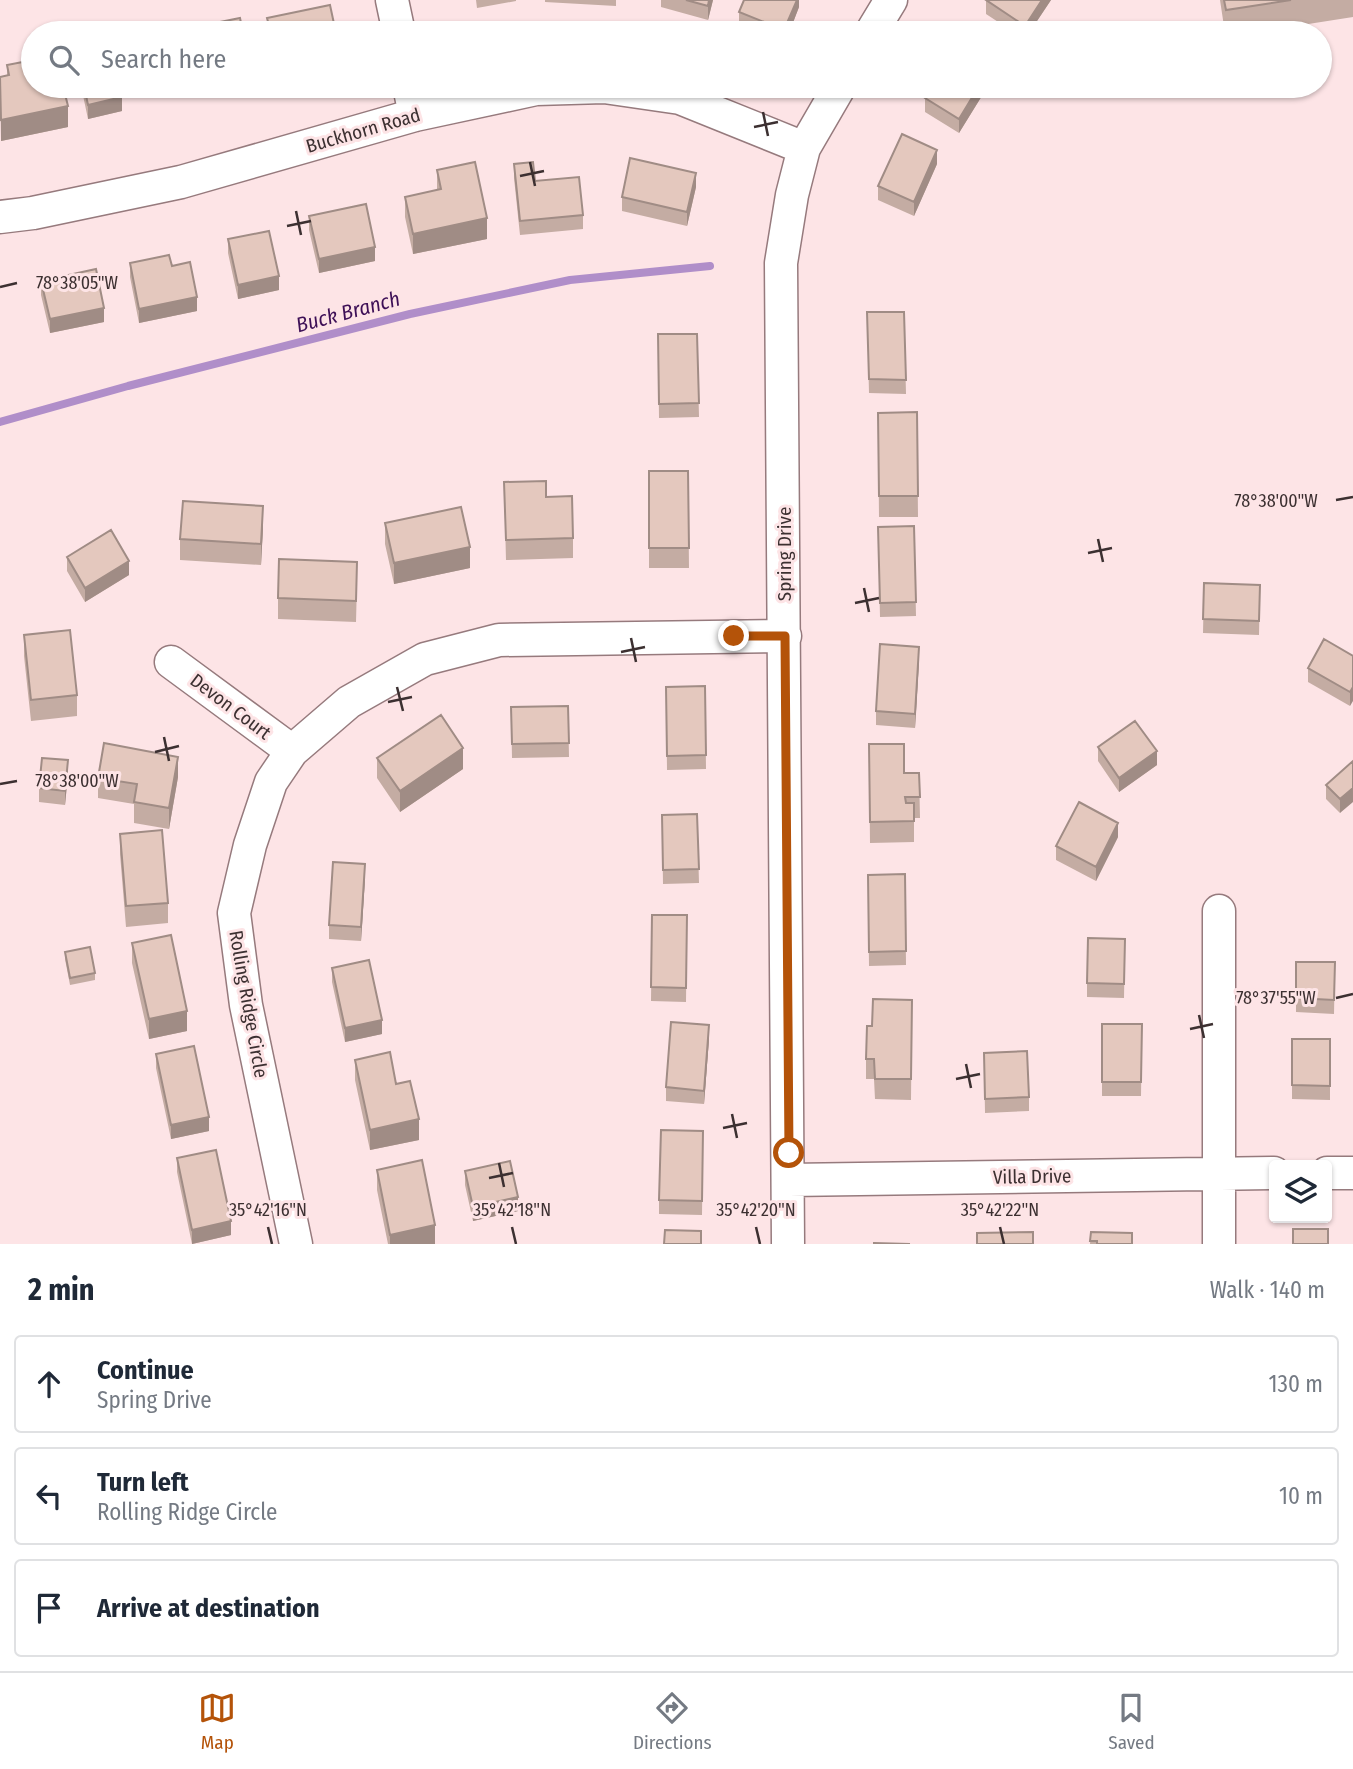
<!DOCTYPE html>
<meta charset="utf-8">
<style>
body{margin:0;font-family:"Fira Sans Condensed",sans-serif;background:#f2f2f3;color:#1f2937}
.controls{position:absolute;right:21px;bottom:21px;display:grid;overflow:hidden;border-radius:7px;box-shadow:0 2px 5px #0004}
.controls button{width:63px;height:63px;display:grid;place-items:center;padding:0;border:0;border-bottom:2px solid #e0e1e3;background:#fff;color:#1f2937;font:35px sans-serif}
.stop{position:absolute;width:21px;height:21px;margin:-16px;border:5px solid #b45309;border-radius:50%;background:#fff}
.stop.end{background:#b45309;border-color:#fff;box-shadow:0 2px 7px #0008}
.list{margin:0;padding:0;list-style:none}
h2{display:flex;justify-content:space-between;align-items:center;height:91px;margin:0;padding:0 28px;font-size:30px}
h2 small{font-size:23px;font-weight:400;color:#747a83}
.list li{display:grid;grid-template-columns:46px 1fr auto;gap:21px;align-items:center;box-sizing:border-box;height:98px;margin:0 14px 14px;padding:0 14px;border:2px solid #e0e1e3;border-radius:7px}
.list b{display:block;font-size:26px;white-space:nowrap}
.list p{margin:0;font-size:23px;white-space:nowrap;color:#747a83}
.list em{font-size:23px;font-style:normal;color:#747a83}
.icon{flex:none;width:38px;height:38px;fill:none;stroke:currentColor;stroke-width:2;stroke-linecap:round;stroke-linejoin:round}
.map{position:relative;flex:none;width:1353px;height:1244px;overflow:hidden}
.search{position:absolute;background:#fff;box-shadow:0 2px 5px #0004;left:21px;right:21px;top:21px;height:77px;display:flex;align-items:center;gap:18px;box-sizing:border-box;padding:0 24px;border-radius:38px;color:#747a83;font-size:26px}
.sheet{height:427px;background:#fff}
nav{display:flex;justify-content:space-around;align-items:center;box-sizing:border-box;height:98px;border-top:2px solid #e0e1e3;background:#fff;font-size:19px;color:#747a83}
nav a{display:grid;justify-items:center;gap:4px}
nav .on{color:#b45309}
.map>svg:first-child{display:block}
.lines{fill:none;stroke-linecap:round;stroke-linejoin:round}
.stream{stroke:#b08ec9;stroke-width:8}
.minor-casing{stroke:#967a7d;stroke-width:35}
.minor{stroke:#fff;stroke-width:32}
.wall{fill:#c4aca3}
.shaded-wall{fill:#a08c85}
.building{fill:#e4c8be;stroke:#a08c85;stroke-width:2}
.route{stroke:#b45309;stroke-width:9}
.ticks{fill:none;stroke:#3c3031;stroke-width:2.5}
.labels{text-anchor:middle;stroke-width:6;stroke-linejoin:round;paint-order:stroke}
.street-label{font-size:19px;fill:#3c3031;stroke:#fde4e6}
.water-label{font-size:21px;font-style:italic;fill:#3d0f56;stroke:#fde4e6}
.ticks-label{font-size:18px;text-anchor:middle;fill:#3c3031;stroke:#fde4e6;stroke-width:6;stroke-linejoin:round;paint-order:stroke}
</style>
<div class="map">
<svg width="1353" height="1244" viewBox="0 0 1353 1244">
<rect width="100%" height="100%" fill="#fde4e6"/>
<g class="lines">
<!-- stream -->
<path class="stream" d="M0 422 128 386 410 314 570 280 710 266"/>
<!-- minor casing -->
<g class="minor-casing">
<path id="minor" d="M392 0 399 33
M871 33 891 0
M409 86 415 115
M0 217 33 213 181 182 415 115 536 89 604 87 680 98 804 148
M171 662 292 751
M1219 911V1244
M1327 1173H1353
M789 1180 1274 1173
M296 1244 246 1005 234 913 250 845 271 782 292 751 349 702 425 659 499 640 785 636
M788 1244 781 263 792 195 804 148 840 86"/>
</g>
<!-- minor -->
<use href="#minor" class="minor"/>
</g>
<!-- wall -->
<path class="wall" d="M476 0H516V1L477 8Z
M545 0H616V6L545 2Z
M661 0H713L708 20 661 7Z
M799 0V7L789 33H757L739 26V12Z
M986 0H1051L1029 33H1015L986 14Z
M1220 0H1353V17L1251 33H1225Z
M267 18 336 33H268Z
M7 65 68 127 1 141 0 77 7 75Z
M81 86H152V88L122 94V111L88 119Z
M933 86H988L959 133 925 112V98Z
M514 164 535 181 583 215V229L520 235 514 178Z
M937 164 914 216 878 200V186Z
M437 170 487 239 413 254 405 217V197L437 190Z
M696 187 687 226 622 211V197Z
M309 216 375 261 319 273 309 230Z
M228 239 279 290 238 299 228 253Z
M130 263 172 266 197 311 139 323 130 277Z
M41 281 104 322 50 333 41 295Z
M867 312H904L906 394 869 393Z
M658 334H697L699 417 659 418Z
M917 412 918 517H879L878 413Z
M649 471H688L689 568H649Z
M504 482 546 497 573 538V558L506 560Z
M385 523 470 568 394 584 385 544Z
M914 526 916 616 880 617 878 527Z
M263 527 261 565 180 560V539Z
M67 557 129 575 85 602 67 571Z
M357 583 356 622 278 619V598Z
M1204 583 1260 585 1259 635 1203 633Z
M24 635 77 695V716L31 721 24 656Z
M1353 656 1350 706 1308 682V668Z
M919 661 915 728 876 725V711Z
M705 686 706 769 667 770 666 687Z
M568 706 569 757 512 758 511 707Z
M869 744 904 773H919L920 818H914V842L870 843Z
M1098 747 1157 765 1119 792 1098 761Z
M377 758 463 769 400 812 377 778Z
M1353 761 1340 813 1326 799V785Z
M68 774 65 805 39 802V788Z
M178 777 169 829 134 823V804L98 798V778Z
M697 814 699 883 663 884 662 815Z
M120 834 168 903V923L126 927 120 854Z
M1118 837 1096 881 1056 860V846Z
M905 874 906 965 869 966 868 875Z
M365 878 361 941 329 939V925Z
M652 915H687L686 1002 651 1001Z
M1125 939 1124 998 1087 997V983Z
M132 943 187 1031 149 1039 132 963Z
M65 952 95 973V980L70 985 65 959Z
M1296 962H1335L1334 1014 1296 1012Z
M332 968 382 1034 345 1042 332 982Z
M912 1000 911 1100 875 1099 874 1079H866V1059L872 1026Z
M1102 1024H1142L1141 1096H1102Z
M709 1039 704 1104 666 1101V1087Z
M1292 1039H1330V1100L1292 1099Z
M984 1053 1029 1097V1111L985 1113Z
M156 1054 209 1131 171 1139 156 1068Z
M355 1060 419 1140 370 1150 355 1080Z
M703 1131 702 1215 659 1214V1200Z
M177 1158 231 1235 192 1244 177 1172Z
M377 1170 435 1244H388L377 1190Z
M465 1171 518 1211 473 1221 465 1185Z
M1091 1232 1132 1244H1090Z"/>
<!-- shaded-wall -->
<path class="shaded-wall" d="M709 0H713L708 20V6Z
M797 0H799V7L789 33H784V30Z
M1042 0H1051L1029 33H1025V26Z
M119 86H152V88L119 95Z
M180 86H234L180 97Z
M979 86H988L959 133V119Z
M122 97V111L88 119V105Z
M68 106V127L1 141V120Z
M937 150V164L914 216V202Z
M696 173V187L687 226V212Z
M487 218V239L413 254V234Z
M375 247V261L319 273V259Z
M279 276V290L238 299V285Z
M197 297V311L139 323V309Z
M104 308V322L50 333V319Z
M263 506V527L261 565V544Z
M470 547V568L394 584V563Z
M129 561V575L85 602V588Z
M919 647V661L915 728V714Z
M1353 687V701L1350 706V692Z
M463 748V769L400 812V791Z
M1157 751V765L1119 792V778Z
M178 757V777L169 829V808Z
M68 760V774L65 805V791Z
M1353 788V802L1340 813V799Z
M1118 823V837L1096 881V867Z
M365 864V878L361 941V927Z
M187 1011V1031L149 1039V1019Z
M382 1020V1034L345 1042V1028Z
M709 1025V1039L704 1104V1091Z
M209 1117V1131L171 1139V1125Z
M419 1119V1140L370 1150V1130Z
M518 1197V1211L473 1221V1207Z
M231 1221V1235L192 1244V1230Z
M435 1225V1244H390V1235Z"/>
<!-- building -->
<path class="building" d="M686 0H709L708 6Z
M744 0H797L784 30 739 12Z
M986 0H1042L1025 26Z
M1224 0H1291L1226 10Z
M330 5 336 33H271L267 18Z
M240 18 243 33H171L170 32Z
M33 60V86H63L68 106 1 120 0 77 9 75 7 65Z
M84 86H120L122 97 88 105Z
M933 86H979L959 119 925 98Z
M902 134 937 150 914 202 878 186Z
M630 158 696 173 687 212 622 197Z
M475 162 487 218 413 234 405 197 441 189 437 170Z
M533 162 535 181 579 177 583 215 520 221 514 164Z
M366 204 375 247 319 259 309 216Z
M269 231 279 276 238 285 228 239Z
M169 255 172 266 190 262 197 297 139 309 130 263Z
M96 269 104 308 50 319 41 281Z
M867 312H904L906 380 869 379Z
M658 334H697L699 403 659 404Z
M917 412 918 496H879L878 413Z
M649 471H688L689 548H649Z
M546 481V497L572 496 573 538 506 540 504 482Z
M183 501 263 506 261 544 180 539Z
M461 507 470 547 394 563 385 523Z
M914 526 916 602 880 603 878 527Z
M111 530 129 561 85 588 67 557Z
M279 559 357 562 356 601 278 598Z
M1204 583 1260 585 1259 621 1203 619Z
M70 630 77 695 31 700 24 635Z
M1324 639 1353 656V687L1350 692 1308 668Z
M880 644 919 647 915 714 876 711Z
M705 686 706 755 667 756 666 687Z
M568 706 569 743 512 744 511 707Z
M441 715 463 748 400 791 377 758Z
M1135 721 1157 751 1119 778 1098 747Z
M104 743 178 757 169 808 134 802 137 784 98 778Z
M869 744H904V773H919L920 797H905L906 803H914V821L870 822Z
M42 758 68 760 65 791 39 788Z
M1353 761V788L1340 799 1326 785Z
M1079 802 1118 823 1096 867 1056 846Z
M697 814 699 869 663 870 662 815Z
M162 830 168 903 126 906 120 834Z
M333 862 365 864 361 927 329 925Z
M905 874 906 951 869 952 868 875Z
M652 915H687L686 988 651 987Z
M171 935 187 1011 149 1019 132 943Z
M1088 938 1125 939 1124 984 1087 983Z
M90 947 95 973 70 978 65 952Z
M369 960 382 1020 345 1028 332 968Z
M1296 962H1335L1334 1000 1296 998Z
M873 999 912 1000 911 1079H875L874 1059H866L867 1026H872Z
M671 1022 709 1025 704 1091 666 1087Z
M1102 1024H1142L1141 1082H1102Z
M1292 1039H1330V1086L1292 1085Z
M194 1046 209 1117 171 1125 156 1054Z
M1027 1051 1029 1097 985 1099 984 1053Z
M390 1052 396 1084 410 1081 419 1119 370 1130 355 1060Z
M661 1130 703 1131 702 1201 659 1200Z
M216 1150 231 1221 192 1230 177 1158Z
M422 1160 435 1225 390 1235 377 1170Z
M510 1161 518 1197 473 1207 465 1171Z
M1293 1229H1328V1244H1293Z
M665 1230 701 1231V1244H664Z
M1033 1232V1244H977V1233Z
M1091 1232 1132 1233V1244H1097V1241H1090Z
M874 1243 910 1244H874Z"/>
<g class="lines">
<!-- route -->
<path class="route" d="M734 636H785L789 1153"/>
</g>
<!-- ticks -->
<path class="ticks" d="M763 112 768 136M754 127 778 122M530 162 535 186M520 176 544 171M296 211 301 235M287 226 311 221M0 287 17 283M1336 500 1353 497M1098 539 1103 562M1088 553 1112 548M864 588 869 612M855 603 879 598M631 638 636 662M621 652 645 647M397 687 403 711M388 702 412 697M164 737 169 761M155 752 179 746M0 784 17 781M1336 998 1353 994M1199 1015 1204 1038M1190 1029 1213 1024M966 1064 971 1088M956 1079 980 1074M732 1114 737 1138M723 1128 747 1123M499 1163 504 1187M489 1178 513 1173M268 1227 272 1244M512 1227 516 1244M756 1227 760 1244M1000 1227 1004 1244"/>
<g class="labels">
<!-- street labels -->
<g class="street-label">
<text transform="translate(363 130) rotate(-16)" y="7">Buckhorn Road</text>
<text transform="translate(784 554) rotate(-90)" y="7">Spring Drive</text>
<text transform="translate(231 706) rotate(37)" y="7">Devon Court</text>
<text transform="translate(249 1004) rotate(80)" y="7">Rolling Ridge Circle</text>
<text transform="translate(1032 1176) rotate(-1)" y="7">Villa Drive</text>
</g>
<!-- water labels -->
<g class="water-label">
<text transform="translate(348 312) rotate(-15)" y="7">Buck Branch</text>
</g>
</g>
<g class="ticks-label">
<text x="77" y="289">78°38'05"W</text>
<text x="1276" y="507">78°38'00"W</text>
<text x="77" y="787">78°38'00"W</text>
<text x="1276" y="1004">78°37'55"W</text>
<text x="268" y="1216">35°42'16"N</text>
<text x="512" y="1216">35°42'18"N</text>
<text x="756" y="1216">35°42'20"N</text>
<text x="1000" y="1216">35°42'22"N</text>
</g>
</svg>
<div class="controls">
<button><svg class="icon" aria-label="layers" viewBox="0 0 24 24"><path d="M12 4l9 5-9 5-9-5zM3 14l9 5 9-5"/></svg></button>
</div>
<div class="stop" style="left:789px;top:1153px"></div>
<div class="stop end" style="left:734px;top:636px"></div>
<div class="search"><svg class="icon" aria-label="search" viewBox="0 0 24 24"><circle cx="10" cy="10" r="6"/><path d="M15 15l6 6"/></svg>Search here</div>
</div>
<section class="sheet">
<h2>2 min<small>Walk · 140 m</small></h2>
<ul class="list">
<li><svg class="icon" aria-label="ahead" viewBox="0 0 24 24"><path d="M12 20V5M6 11l6-6 6 6"/></svg><div><b>Continue</b><p>Spring Drive</p></div><em>130 m</em></li>
<li><svg class="icon" aria-label="left" viewBox="0 0 24 24"><path d="M17 20v-9H6M10 6l-5 5 5 5"/></svg><div><b>Turn left</b><p>Rolling Ridge Circle</p></div><em>10 m</em></li>
<li><svg class="icon" aria-label="arrive" viewBox="0 0 24 24"><path d="M6 21V4h12l-3 4 3 4H6"/></svg><div><b>Arrive at destination</b></div></li>
</ul>
</section>
<nav>
<a class="on"><svg class="icon" aria-label="map" viewBox="0 0 24 24"><path d="M3 6l6-2 6 2 6-2v14l-6 2-6-2-6 2zM9 4v14M15 6v14"/></svg>Map</a>
<a><svg class="icon" aria-label="directions" viewBox="0 0 24 24"><path d="M12 3l9 9-9 9-9-9zM9 14v-3h6M13 9l2 2-2 2"/></svg>Directions</a>
<a><svg class="icon" aria-label="saved" viewBox="0 0 24 24"><path d="M7 4h10v16l-5-4-5 4z"/></svg>Saved</a>
</nav>
